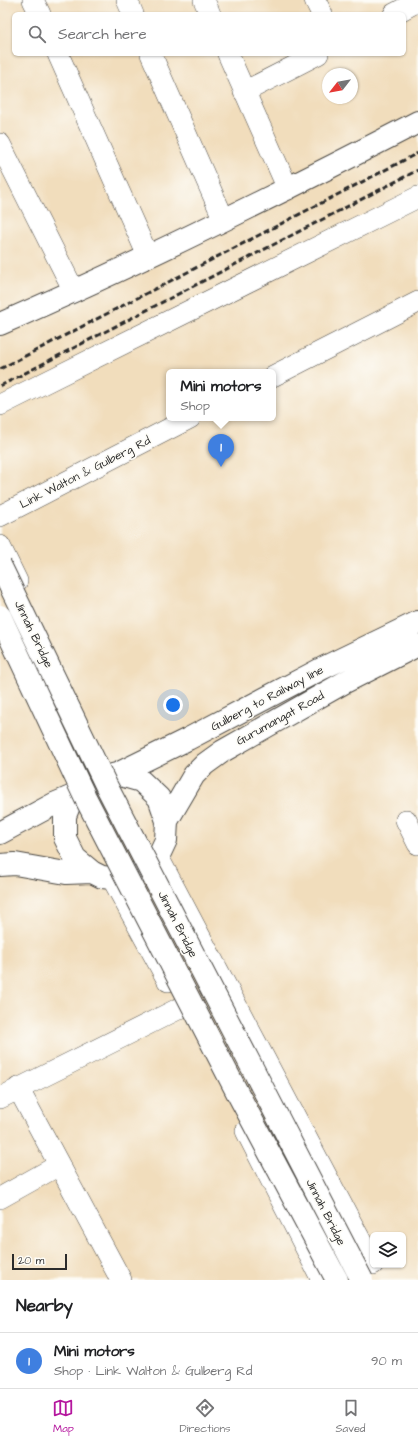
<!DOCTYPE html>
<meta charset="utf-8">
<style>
body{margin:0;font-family:"Architects Daughter",sans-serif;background:#f2f2f2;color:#202124}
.controls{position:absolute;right:12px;bottom:12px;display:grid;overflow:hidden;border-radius:6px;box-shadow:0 1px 3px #0004}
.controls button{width:36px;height:36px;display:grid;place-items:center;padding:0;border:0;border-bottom:1px solid #e0e0e0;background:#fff;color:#202124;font:20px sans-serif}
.compass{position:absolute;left:322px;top:68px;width:36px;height:36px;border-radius:50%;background:#fff;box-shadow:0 1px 3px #0004;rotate:239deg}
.scale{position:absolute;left:12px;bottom:10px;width:55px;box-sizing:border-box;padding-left:4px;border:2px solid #2b2b2b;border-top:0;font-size:11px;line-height:14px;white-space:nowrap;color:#2b2b2b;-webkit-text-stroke:3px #fdfcf7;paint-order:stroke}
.you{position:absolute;left:173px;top:705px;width:14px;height:14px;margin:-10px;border:3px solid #fff;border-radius:50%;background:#1a73e8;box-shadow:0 0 0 6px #1a73e833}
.badge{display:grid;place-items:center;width:26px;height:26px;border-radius:50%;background:#b5179e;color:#fff;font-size:13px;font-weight:700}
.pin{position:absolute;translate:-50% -33px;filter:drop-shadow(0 1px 2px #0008)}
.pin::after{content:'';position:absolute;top:21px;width:14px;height:12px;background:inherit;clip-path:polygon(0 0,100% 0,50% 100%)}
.popup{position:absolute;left:166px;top:369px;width:110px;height:52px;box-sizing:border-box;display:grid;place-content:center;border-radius:6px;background:#fff;filter:drop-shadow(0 1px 3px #0005);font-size:13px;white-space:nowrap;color:#757577}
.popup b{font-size:15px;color:#202124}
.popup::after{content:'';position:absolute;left:50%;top:100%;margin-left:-8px;border:8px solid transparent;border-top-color:#fff}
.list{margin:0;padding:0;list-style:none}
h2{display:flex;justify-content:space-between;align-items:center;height:52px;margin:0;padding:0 16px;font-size:17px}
h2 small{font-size:13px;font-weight:400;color:#757577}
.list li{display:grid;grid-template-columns:26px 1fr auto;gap:12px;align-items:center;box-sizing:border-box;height:56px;padding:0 16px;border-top:1px solid #e0e0e0}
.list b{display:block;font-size:15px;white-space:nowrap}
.list p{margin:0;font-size:13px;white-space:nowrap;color:#757577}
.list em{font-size:13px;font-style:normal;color:#757577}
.icon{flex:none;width:22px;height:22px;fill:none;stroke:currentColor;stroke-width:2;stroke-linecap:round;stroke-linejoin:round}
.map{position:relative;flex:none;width:418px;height:1280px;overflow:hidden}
.search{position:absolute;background:#fff;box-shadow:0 1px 3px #0004;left:12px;right:12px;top:12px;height:44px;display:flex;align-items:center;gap:10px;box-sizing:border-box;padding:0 14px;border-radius:6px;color:#757577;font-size:15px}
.sheet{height:108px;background:#fff}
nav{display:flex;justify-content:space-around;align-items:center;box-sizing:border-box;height:56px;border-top:1px solid #e0e0e0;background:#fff;font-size:11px;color:#757577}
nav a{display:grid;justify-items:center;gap:2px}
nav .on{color:#b5179e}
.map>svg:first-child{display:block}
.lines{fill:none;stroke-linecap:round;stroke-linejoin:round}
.street-casing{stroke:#494641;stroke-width:22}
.secondary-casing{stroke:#494641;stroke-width:24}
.street{stroke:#fff;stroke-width:21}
.secondary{stroke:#fff;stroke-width:22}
.rail{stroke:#2b2b2b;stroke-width:3;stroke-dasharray:6 3;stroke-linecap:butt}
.secondary-bridge-casing{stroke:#494641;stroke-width:24;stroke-linecap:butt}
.secondary-bridge{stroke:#fff;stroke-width:22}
.labels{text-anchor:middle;stroke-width:3.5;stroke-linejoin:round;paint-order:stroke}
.street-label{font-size:12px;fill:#2b2b2b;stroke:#fdfcf7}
</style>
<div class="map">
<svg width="418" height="1280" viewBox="0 0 418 1280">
<rect width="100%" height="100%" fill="#fdfcf7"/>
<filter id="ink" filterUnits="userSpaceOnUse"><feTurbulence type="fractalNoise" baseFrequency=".025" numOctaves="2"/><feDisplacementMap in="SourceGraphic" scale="8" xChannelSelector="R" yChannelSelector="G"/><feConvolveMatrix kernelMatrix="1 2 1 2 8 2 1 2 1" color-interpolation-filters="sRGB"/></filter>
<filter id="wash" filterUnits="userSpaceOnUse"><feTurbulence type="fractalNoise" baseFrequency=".012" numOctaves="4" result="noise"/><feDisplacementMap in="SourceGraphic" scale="16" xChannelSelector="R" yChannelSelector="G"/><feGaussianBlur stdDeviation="0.9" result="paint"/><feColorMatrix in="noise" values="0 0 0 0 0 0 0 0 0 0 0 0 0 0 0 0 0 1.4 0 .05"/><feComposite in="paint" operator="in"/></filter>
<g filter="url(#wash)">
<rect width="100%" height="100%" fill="#f1ddbc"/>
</g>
<g filter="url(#ink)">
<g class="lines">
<!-- street casing -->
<g class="street-casing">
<path id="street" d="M33 0 40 14
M127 0 133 14
M204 0 210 14
M315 0 322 14
M394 14 418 1
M58 54 148 256
M151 54 224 220
M228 54 288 189
M244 92 318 54
M0 144 74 291
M273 376 418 302
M0 405 418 197
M0 516 190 418
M0 546 17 581
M406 820 418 844
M158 857 373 1264
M112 878 168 981
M18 1088 121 1280
M0 1098 182 1007
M246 1131 322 1280
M0 1198 59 1165"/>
</g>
<!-- secondary casing -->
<g class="secondary-casing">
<path id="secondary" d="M0 324C142 262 281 193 418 122
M117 774 188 739 323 668 418 622
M167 821 159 798 141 781 117 774 93 780 73 796 65 816V838L75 858 92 872 102 877 112 878 130 876 146 869 158 857 166 840 167 821 194 775 205 764 223 751 345 682 418 645
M0 833 54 804 73 796
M0 865 15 864 66 873 92 872"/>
</g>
<!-- street -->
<use href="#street" class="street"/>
<!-- secondary -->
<use href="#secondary" class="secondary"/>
<!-- rail -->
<path class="rail" d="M0 369 418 153
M0 386 418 170"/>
<!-- secondary-bridge casing -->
<g class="secondary-bridge-casing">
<path id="secondary-bridge" d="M0 565 106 785 362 1280
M0 616 85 797 238 1094 337 1280"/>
</g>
<!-- secondary-bridge -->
<use href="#secondary-bridge" class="secondary-bridge"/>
</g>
</g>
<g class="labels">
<!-- street labels -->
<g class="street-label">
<text transform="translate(85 472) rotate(-27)" y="4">Link Walton &amp; Gulberg Rd</text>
<text transform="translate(34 634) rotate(64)" y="4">Jinnah Bridge</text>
<text transform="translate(267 698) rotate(-28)" y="4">Gulberg to Railway line</text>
<text transform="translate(280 718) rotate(-29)" y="4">Gurumangat Road</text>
<text transform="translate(178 924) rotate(63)" y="4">Jinnah Bridge</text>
<text transform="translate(326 1212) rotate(63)" y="4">Jinnah Bridge</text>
</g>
</g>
</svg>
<div class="controls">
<button><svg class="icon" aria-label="layers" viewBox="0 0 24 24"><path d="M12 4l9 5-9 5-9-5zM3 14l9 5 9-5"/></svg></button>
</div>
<svg class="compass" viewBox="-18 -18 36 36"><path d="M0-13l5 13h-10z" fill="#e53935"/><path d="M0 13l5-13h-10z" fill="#757577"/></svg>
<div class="scale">20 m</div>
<div class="you"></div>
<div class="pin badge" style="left:221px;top:467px;background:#3f7fe0">1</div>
<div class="popup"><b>Mini motors</b>Shop</div>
<div class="search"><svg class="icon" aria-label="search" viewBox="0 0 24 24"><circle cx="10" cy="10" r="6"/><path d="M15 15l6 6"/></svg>Search here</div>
</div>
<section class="sheet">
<h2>Nearby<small></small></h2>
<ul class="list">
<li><span class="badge" style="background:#3f7fe0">1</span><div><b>Mini motors</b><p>Shop · Link Walton &amp; Gulberg Rd</p></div><em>90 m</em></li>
</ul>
</section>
<nav>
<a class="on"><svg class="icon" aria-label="map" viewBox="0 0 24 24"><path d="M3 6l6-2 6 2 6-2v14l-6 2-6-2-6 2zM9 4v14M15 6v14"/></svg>Map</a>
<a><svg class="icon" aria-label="directions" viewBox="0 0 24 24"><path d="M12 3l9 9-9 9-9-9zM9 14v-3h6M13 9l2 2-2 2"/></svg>Directions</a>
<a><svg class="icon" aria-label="saved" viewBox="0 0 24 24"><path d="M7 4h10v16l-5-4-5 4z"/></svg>Saved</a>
</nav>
